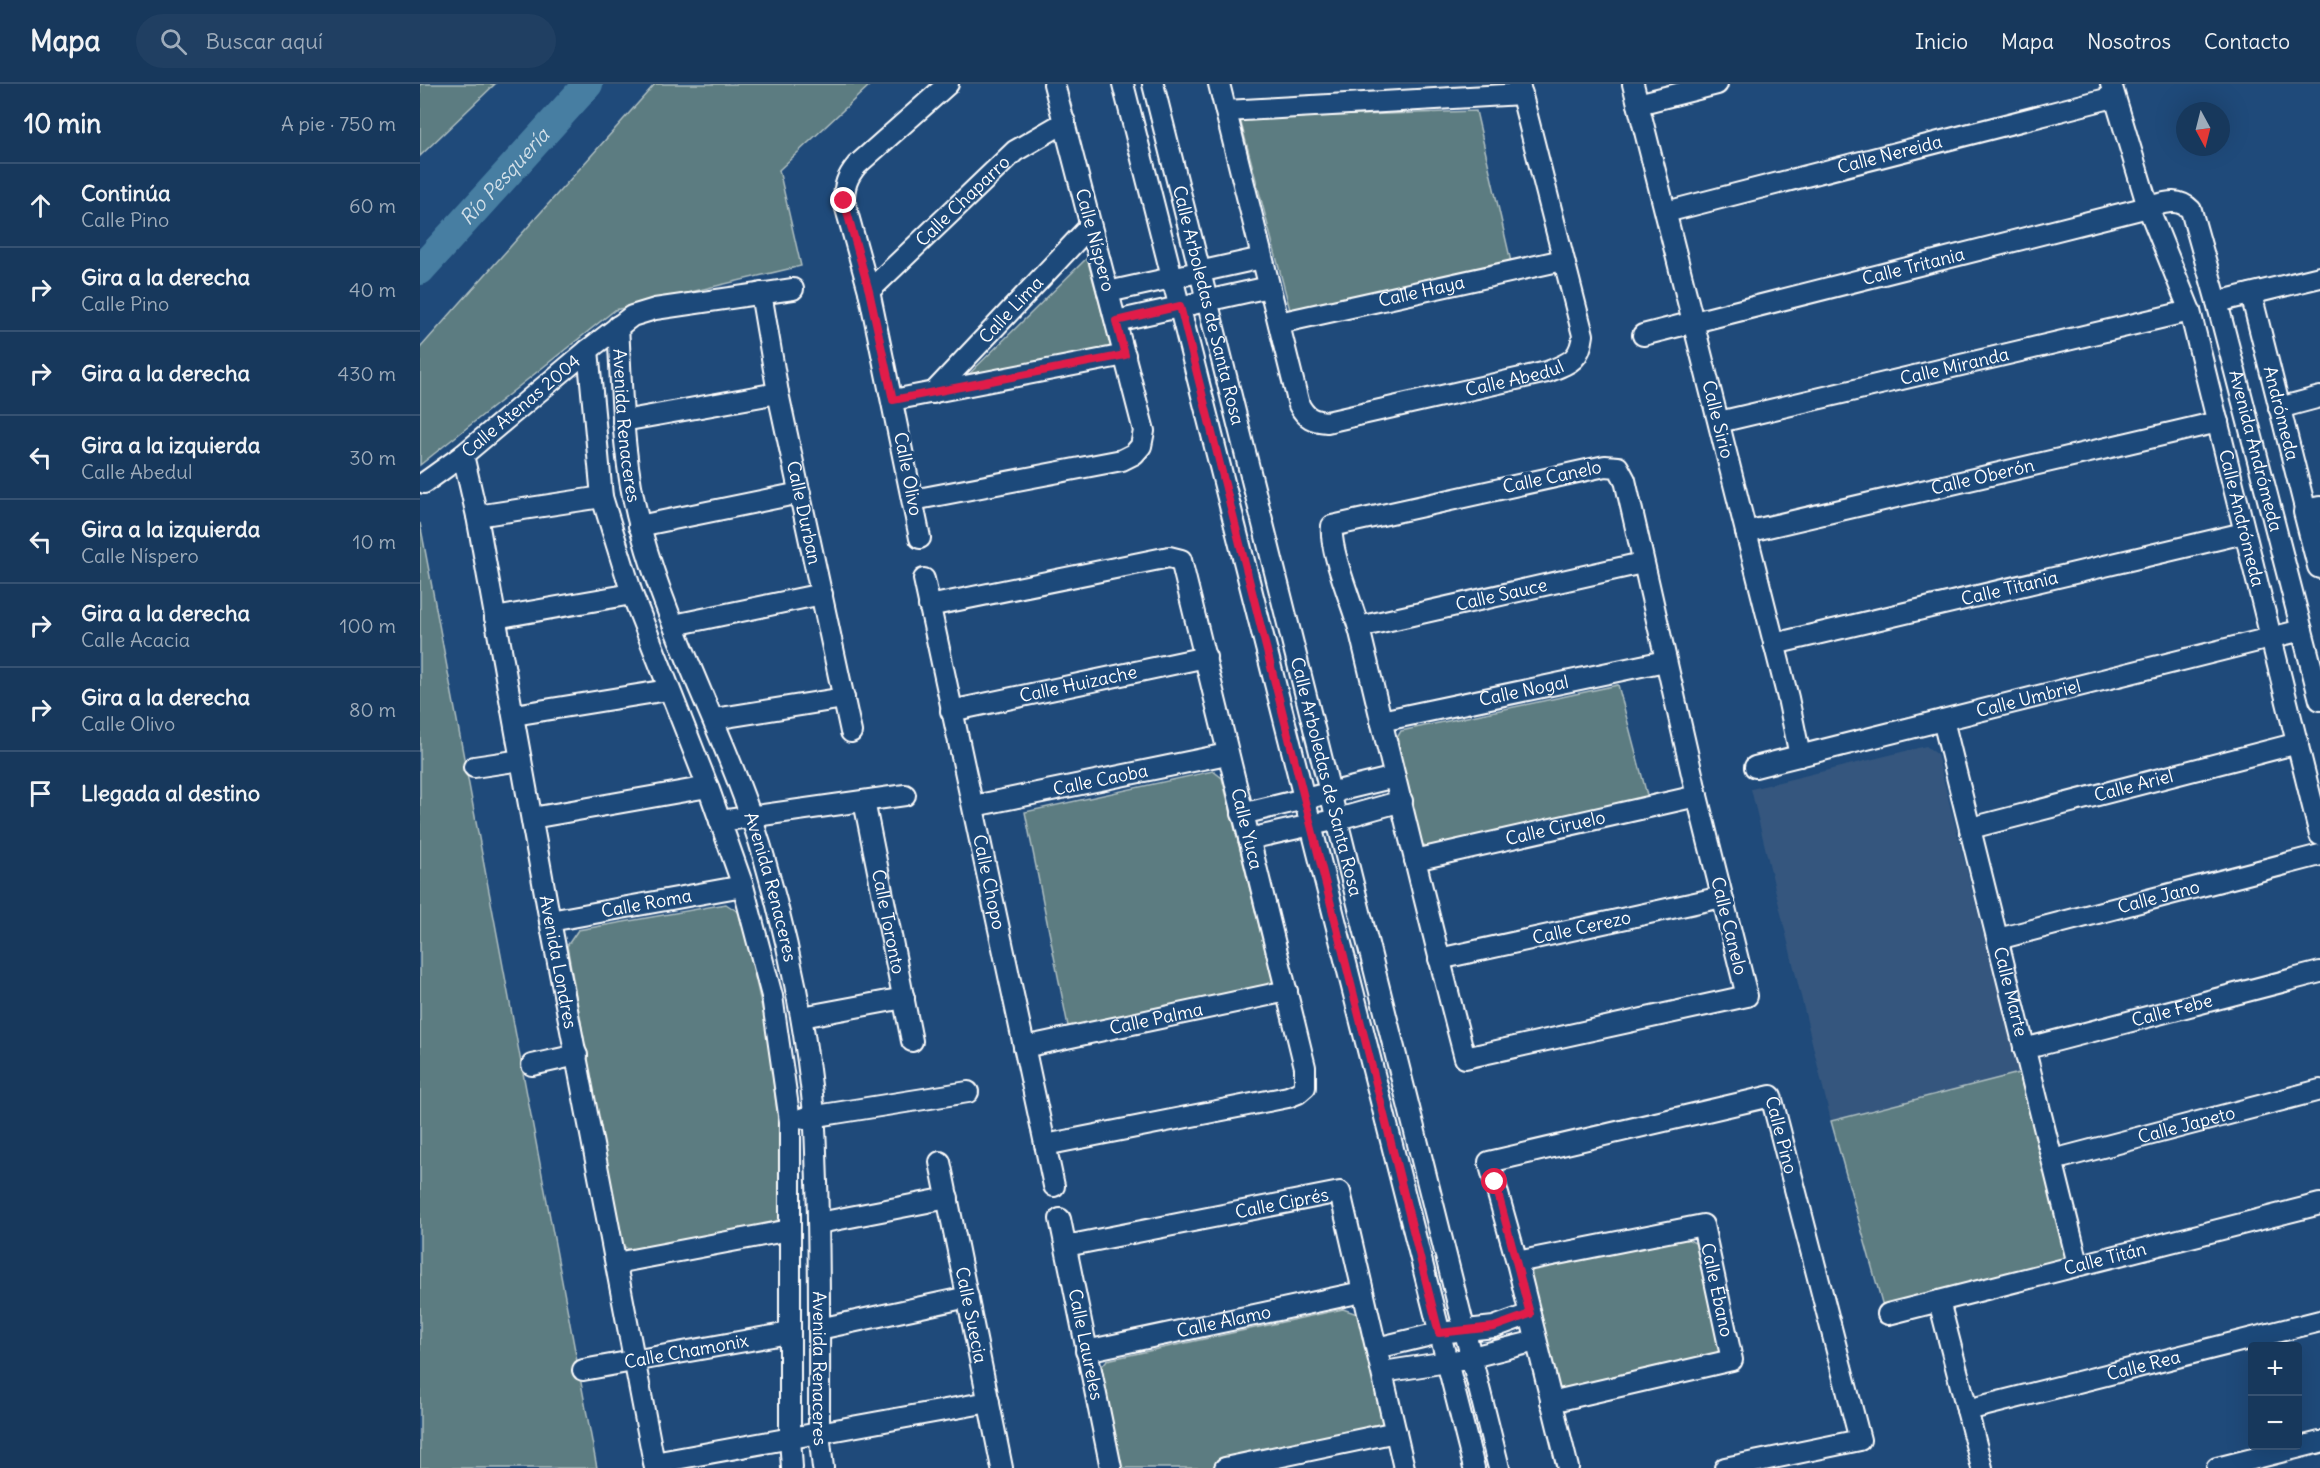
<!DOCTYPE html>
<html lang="es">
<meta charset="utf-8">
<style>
body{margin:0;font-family:Delius,sans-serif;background:#203f62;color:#f1f3f6}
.controls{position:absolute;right:18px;bottom:18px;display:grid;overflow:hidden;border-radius:6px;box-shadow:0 6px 24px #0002}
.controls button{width:54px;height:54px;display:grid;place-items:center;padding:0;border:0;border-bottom:2px solid #365272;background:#17385c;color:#f1f3f6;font:30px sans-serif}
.compass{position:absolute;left:1756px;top:18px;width:54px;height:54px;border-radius:50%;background:#17385c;box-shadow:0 6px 24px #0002;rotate:173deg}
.stop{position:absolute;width:18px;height:18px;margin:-14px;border:4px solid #e11d48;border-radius:50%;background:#fff}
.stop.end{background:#e11d48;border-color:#fff;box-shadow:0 2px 6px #0008}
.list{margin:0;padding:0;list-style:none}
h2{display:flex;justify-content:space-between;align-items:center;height:78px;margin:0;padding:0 24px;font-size:26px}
h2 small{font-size:20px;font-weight:400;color:#9eacbb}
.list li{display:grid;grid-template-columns:39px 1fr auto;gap:18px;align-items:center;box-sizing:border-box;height:84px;padding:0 24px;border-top:2px solid #365272}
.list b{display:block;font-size:22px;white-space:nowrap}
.list p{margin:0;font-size:20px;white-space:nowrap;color:#9eacbb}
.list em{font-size:20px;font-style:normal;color:#9eacbb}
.icon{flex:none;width:33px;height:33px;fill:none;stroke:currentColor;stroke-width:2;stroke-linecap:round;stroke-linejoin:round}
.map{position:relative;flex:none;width:1900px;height:1384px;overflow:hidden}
header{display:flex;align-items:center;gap:36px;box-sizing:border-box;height:84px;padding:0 30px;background:#17385c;border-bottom:2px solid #365272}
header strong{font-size:28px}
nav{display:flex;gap:33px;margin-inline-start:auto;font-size:21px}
.search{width:420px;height:54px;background:#203f62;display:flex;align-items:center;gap:15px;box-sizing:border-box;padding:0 21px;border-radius:33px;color:#9eacbb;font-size:22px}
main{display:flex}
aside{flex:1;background:#17385c}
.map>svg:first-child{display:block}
.built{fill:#34567e}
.green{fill:#5c7c81;stroke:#aebec0;stroke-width:1.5}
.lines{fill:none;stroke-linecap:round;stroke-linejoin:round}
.river{stroke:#477ea2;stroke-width:30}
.minor-casing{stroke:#fff;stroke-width:24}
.tertiary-casing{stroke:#fff;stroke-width:28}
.minor{stroke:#1f4a7a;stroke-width:20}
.tertiary{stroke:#1f4a7a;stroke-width:24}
.route{stroke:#e11d48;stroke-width:8}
.labels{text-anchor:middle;stroke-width:6;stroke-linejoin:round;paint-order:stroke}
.street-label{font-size:18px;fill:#fff;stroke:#1f4a7a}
.water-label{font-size:20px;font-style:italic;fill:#d1dfe8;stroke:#1f4a7a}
</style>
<header>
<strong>Mapa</strong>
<div class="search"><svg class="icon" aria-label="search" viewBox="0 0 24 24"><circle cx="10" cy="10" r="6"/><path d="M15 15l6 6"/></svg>Buscar aquí</div>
<nav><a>Inicio</a><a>Mapa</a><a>Nosotros</a><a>Contacto</a></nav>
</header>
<main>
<aside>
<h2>10 min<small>A pie · 750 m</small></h2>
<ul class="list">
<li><svg class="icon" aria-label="ahead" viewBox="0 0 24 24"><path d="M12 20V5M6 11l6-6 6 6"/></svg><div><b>Continúa</b><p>Calle Pino</p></div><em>60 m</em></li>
<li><svg class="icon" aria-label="right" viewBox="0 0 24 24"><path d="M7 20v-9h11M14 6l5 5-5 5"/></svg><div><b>Gira a la derecha</b><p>Calle Pino</p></div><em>40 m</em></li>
<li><svg class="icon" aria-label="right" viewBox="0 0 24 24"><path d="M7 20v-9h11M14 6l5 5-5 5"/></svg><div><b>Gira a la derecha</b></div><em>430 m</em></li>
<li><svg class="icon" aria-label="left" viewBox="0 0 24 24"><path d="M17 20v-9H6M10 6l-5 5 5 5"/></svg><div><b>Gira a la izquierda</b><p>Calle Abedul</p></div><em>30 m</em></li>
<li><svg class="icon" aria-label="left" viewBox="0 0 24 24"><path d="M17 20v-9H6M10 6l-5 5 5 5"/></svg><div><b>Gira a la izquierda</b><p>Calle Níspero</p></div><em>10 m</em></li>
<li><svg class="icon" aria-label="right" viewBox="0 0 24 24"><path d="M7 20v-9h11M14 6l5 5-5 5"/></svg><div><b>Gira a la derecha</b><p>Calle Acacia</p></div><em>100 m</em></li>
<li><svg class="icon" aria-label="right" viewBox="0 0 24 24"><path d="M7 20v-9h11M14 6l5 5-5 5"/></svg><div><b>Gira a la derecha</b><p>Calle Olivo</p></div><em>80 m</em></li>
<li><svg class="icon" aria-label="arrive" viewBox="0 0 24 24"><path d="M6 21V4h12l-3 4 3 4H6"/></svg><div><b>Llegada al destino</b></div></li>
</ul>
</aside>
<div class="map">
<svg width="1900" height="1384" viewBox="0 0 1900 1384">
<rect width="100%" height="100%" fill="#1f4a7a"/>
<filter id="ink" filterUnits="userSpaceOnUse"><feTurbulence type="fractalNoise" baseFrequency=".0167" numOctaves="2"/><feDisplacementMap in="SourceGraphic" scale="12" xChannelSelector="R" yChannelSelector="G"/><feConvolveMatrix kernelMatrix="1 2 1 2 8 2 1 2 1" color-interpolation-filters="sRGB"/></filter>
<g filter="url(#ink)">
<!-- built -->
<path class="built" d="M1506 662 1517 670 1599 989 1411 1037 1331 705Z"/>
<!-- green -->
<path class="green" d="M0 0H75L0 72Z
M235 0H451L359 86 381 182 195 226 0 381V264Z
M1056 27 1091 178 870 226 820 35Z
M667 174 692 266 547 292Z
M0 439 177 1384H0Z
M1198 601 1228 715 1012 765 1000 759 973 661 981 647Z
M793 687 802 694 853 897 847 907 649 947 605 728Z
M306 820 321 830 347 946 360 1052 363 1132 349 1142 214 1170 201 1160 147 862 158 846Z
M1599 989 1648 1175 1464 1226 1411 1037Z
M1264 1153 1277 1160 1302 1264 1295 1277 1144 1309 1135 1299 1109 1194 1114 1184Z
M923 1225 940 1231 964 1336 957 1349 794 1384H698L677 1288 687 1276Z"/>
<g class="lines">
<!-- river -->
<path class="river" id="s1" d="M0 186 168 0"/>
<!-- minor casing -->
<g class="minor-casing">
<g id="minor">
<path d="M703 0 1054 1384"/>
<path id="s2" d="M733 0 1079 1384"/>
<path id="s3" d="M799 0 879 321C886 334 893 337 907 338L1127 288C1149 279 1160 277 1163 251L1099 0"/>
<path id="s4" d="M1213 0 1368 614 1380 672"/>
<path id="s5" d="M1691 0 1728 123 1770 227 1900 751"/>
<path d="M1218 20 1297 0"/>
<path d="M806 27 1102 10"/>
<path id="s6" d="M1246 128 1694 13"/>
<path id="s7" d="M449 207 595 67 645 38"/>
<path d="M688 208 842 174"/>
<path id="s8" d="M341 209 358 309 431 648"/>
<path id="s9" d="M1831 210 1886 428"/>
<path d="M1797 218 1900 193"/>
<path d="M696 237 849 203"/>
<path id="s10" d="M859 239 1143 176"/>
<path id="s11" d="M198 242C202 309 202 380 221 446 252 560 313 664 345 777 369 860 386 944 394 1030 396 1052 396 1075 397 1098 400 1182 399 1266 399 1349L403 1384"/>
<path id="s12" d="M1223 251 1728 123C1744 119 1758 113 1771 126L1797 218 1900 616"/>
<path d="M168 266 182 413 212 510 288 703 323 802 352 912 370 1037V1354L372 1384"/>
<path id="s13" d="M513 309 670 142"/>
<path d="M473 316 705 271"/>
<path d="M1859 324 1900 313"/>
<path d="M203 337 358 309"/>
<path id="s14" d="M1299 338 1770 227"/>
<path id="s15" d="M43 371 57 432 130 837 235 1384"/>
<path d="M1185 382 1198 383 1205 396 1277 712 1327 912 1045 974C1008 833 974 690 940 548 933 521 909 467 912 442Z"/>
<path id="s16" d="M4 399 43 371 168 266 212 232 235 225 373 205"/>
<path d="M493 416 702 376 714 370 721 362 724 347 634 0"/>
<path d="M57 432 182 413"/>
<path d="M219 442 380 409"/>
<path id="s17" d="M1326 448 1798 338"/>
<path d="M500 454 449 207 424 117C424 102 427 93 437 81L528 0"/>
<path id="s18" d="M504 495 634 1102"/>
<path id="s19" d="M509 522 749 473 761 476 885 983V1003L878 1009 868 1013 625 1061"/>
<path d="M75 534 212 510"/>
<path d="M254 541 402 510"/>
<path id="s20" d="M939 543 1222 479"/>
<path id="s21" d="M1354 560 1824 449"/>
<path id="s22" d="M531 627 786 573"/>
<path d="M94 631 248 606"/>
<path d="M294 635 424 614"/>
<path id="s23" d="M1523 636 1658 1180"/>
<path id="s24" d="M961 637 1245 577"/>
<path d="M54 683 101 676"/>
<path id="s25" d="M1335 683 1882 546"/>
<path id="s26" d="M444 717 492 957"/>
<path id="s27" d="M554 722 807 670"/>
<path d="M822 730 975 693"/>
<path d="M112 734 288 703"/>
<path d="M300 737 485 711"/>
<path id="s28" d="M1551 744 1878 659"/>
<path d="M829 755 918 735 982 717"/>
<path id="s29" d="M995 776 1277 712"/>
<path id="s30" d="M130 837 323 802"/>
<path id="s31" d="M1578 855 1900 771"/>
<path id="s32" d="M1019 875 1302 813"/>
<path d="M382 933 484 914"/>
<path id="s33" d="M604 963 867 907"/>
<path id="s34" d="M1604 965 1900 888"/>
<path d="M112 981 157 971"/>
<path d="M384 1034 548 1008"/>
<path id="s35" d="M1633 1076 1900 1006"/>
<path id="s36" d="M520 1078 582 1384"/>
<path id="s37" d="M640 1135 691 1384"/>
<path d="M399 1139 528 1114"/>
<path id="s38" d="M646 1162 920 1108 984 1384"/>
<path id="s39" d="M1097 1178 1283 1141 1312 1276 1131 1318"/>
<path d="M196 1179 370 1146"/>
<path d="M1519 1217 1562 1384"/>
<path id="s40" d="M1468 1230 1900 1120"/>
<path d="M399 1245 548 1213"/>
<path d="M957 1264 1019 1249 1074 1243 1110 1230"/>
<path id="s41" d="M666 1267 942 1208"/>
<path id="s42" d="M163 1286 369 1249"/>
<path d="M963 1288 1040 1276 1116 1257"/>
<path id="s43" d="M1547 1326 1900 1237"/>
<path d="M234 1379 569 1318"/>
<path d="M805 1384 976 1348"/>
<path id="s44" d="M1148 1384 1097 1178 1069 1078 1351 1012 1440 1356 1305 1384"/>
<path d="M1797 1384 1900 1358"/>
</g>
</g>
<!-- tertiary casing -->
<g class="tertiary-casing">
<path id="tertiary" d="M1900 425 1886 428 1900 482"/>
</g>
<!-- minor -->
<use href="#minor" class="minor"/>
<!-- tertiary -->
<use href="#tertiary" class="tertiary"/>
</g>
</g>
<g class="lines" filter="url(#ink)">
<!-- route -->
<path class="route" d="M424 117 449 207 473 316 705 271 696 237 760 222 1019 1249 1074 1243 1110 1230 1075 1098"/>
</g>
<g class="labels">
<!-- street labels -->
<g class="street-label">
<text dy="6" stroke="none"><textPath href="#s6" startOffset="231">Calle Nereida</textPath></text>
<text dy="6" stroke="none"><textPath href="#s7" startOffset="130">Calle Chaparro</textPath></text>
<text transform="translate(675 156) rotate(75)" y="6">Calle Níspero</text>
<text dy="6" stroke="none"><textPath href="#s12" startOffset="279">Calle Tritania</textPath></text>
<text dy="6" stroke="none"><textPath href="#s10" startOffset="146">Calle Haya</textPath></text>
<text dy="6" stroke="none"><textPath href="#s2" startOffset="228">Calle Arboledas de Santa Rosa</textPath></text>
<text dy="6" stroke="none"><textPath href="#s13" startOffset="114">Calle Lima</textPath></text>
<text dy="6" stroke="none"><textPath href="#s14" startOffset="242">Calle Miranda</textPath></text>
<text dy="6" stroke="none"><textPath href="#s3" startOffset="558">Calle Abedul</textPath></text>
<text dy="6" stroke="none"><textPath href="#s16" startOffset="124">Calle Atenas 2004</textPath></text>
<text dy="6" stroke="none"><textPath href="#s9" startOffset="123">Andrómeda</textPath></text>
<text dy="6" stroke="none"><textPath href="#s4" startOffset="346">Calle Sirio</textPath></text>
<text dy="6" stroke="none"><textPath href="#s11" startOffset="100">Avenida Renaceres</textPath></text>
<text dy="6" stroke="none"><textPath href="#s12" startOffset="816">Avenida Andrómeda</textPath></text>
<text transform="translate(488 390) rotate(79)" y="6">Calle Olivo</text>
<text transform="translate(1132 393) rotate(-12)" y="6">Calle Canelo</text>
<text dy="6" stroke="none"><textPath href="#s17" startOffset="243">Calle Oberón</textPath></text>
<text dy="6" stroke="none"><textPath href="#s8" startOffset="224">Calle Durban</textPath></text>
<text dy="6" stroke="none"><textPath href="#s5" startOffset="454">Calle Andrómeda</textPath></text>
<text dy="6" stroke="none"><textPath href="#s21" startOffset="242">Calle Titania</textPath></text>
<text dy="6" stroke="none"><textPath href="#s20" startOffset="146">Calle Sauce</textPath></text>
<text dy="6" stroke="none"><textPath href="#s22" startOffset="130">Calle Huizache</textPath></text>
<text dy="6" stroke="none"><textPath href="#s24" startOffset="146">Calle Nogal</textPath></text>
<text dy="6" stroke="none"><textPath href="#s25" startOffset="282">Calle Umbriel</textPath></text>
<text dy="6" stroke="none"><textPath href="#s2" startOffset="714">Calle Arboledas de Santa Rosa</textPath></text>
<text dy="6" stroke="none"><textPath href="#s27" startOffset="129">Calle Caoba</textPath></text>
<text dy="6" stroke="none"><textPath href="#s28" startOffset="168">Calle Ariel</textPath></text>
<text dy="6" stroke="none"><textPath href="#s19" startOffset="534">Calle Yuca</textPath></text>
<text dy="6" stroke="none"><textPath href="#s29" startOffset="144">Calle Ciruelo</textPath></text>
<text dy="6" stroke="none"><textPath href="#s18" startOffset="310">Calle Chopo</textPath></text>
<text dy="6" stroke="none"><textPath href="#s11" startOffset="586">Avenida Renaceres</textPath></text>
<text dy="6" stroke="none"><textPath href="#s31" startOffset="166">Calle Jano</textPath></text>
<text dy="6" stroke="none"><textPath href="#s30" startOffset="98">Calle Roma</textPath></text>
<text dy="6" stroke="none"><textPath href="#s26" startOffset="123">Calle Toronto</textPath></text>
<text transform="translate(1309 842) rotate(76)" y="6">Calle Canelo</text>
<text dy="6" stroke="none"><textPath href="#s32" startOffset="146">Calle Cerezo</textPath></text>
<text dy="6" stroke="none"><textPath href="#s15" startOffset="516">Avenida Londres</textPath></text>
<text dy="6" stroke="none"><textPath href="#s23" startOffset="280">Calle Marte</textPath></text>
<text dy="6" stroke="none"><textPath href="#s34" startOffset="153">Calle Febe</textPath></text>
<text dy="6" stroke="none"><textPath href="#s33" startOffset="135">Calle Palma</textPath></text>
<text dy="6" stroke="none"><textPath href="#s35" startOffset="138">Calle Japeto</textPath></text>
<text dy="6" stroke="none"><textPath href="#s44" startOffset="646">Calle Pino</textPath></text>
<text dy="6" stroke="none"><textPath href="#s38" startOffset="220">Calle Ciprés</textPath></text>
<text dy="6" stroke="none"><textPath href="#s40" startOffset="224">Calle Titán</textPath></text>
<text dy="6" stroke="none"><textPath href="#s39" startOffset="256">Calle Ébano</textPath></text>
<text dy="6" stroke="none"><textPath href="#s36" startOffset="156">Calle Suecia</textPath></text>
<text dy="6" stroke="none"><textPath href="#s41" startOffset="141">Calle Álamo</textPath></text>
<text dy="6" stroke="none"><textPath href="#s37" startOffset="128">Calle Laureles</textPath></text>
<text dy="6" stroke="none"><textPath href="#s42" startOffset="105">Calle Chamonix</textPath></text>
<text dy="6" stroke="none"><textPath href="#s43" startOffset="182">Calle Rea</textPath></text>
<text dy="6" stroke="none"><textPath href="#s11" startOffset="1072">Avenida Renaceres</textPath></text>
</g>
<!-- water labels -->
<g class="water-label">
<text dy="7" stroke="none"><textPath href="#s1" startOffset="126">Río Pesquería</textPath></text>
</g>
</g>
</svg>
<div class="controls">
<button>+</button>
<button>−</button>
</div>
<svg class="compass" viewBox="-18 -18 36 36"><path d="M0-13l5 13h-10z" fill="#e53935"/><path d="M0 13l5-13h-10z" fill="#9eacbb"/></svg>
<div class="stop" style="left:1075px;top:1098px"></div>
<div class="stop end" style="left:424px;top:117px"></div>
</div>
</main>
